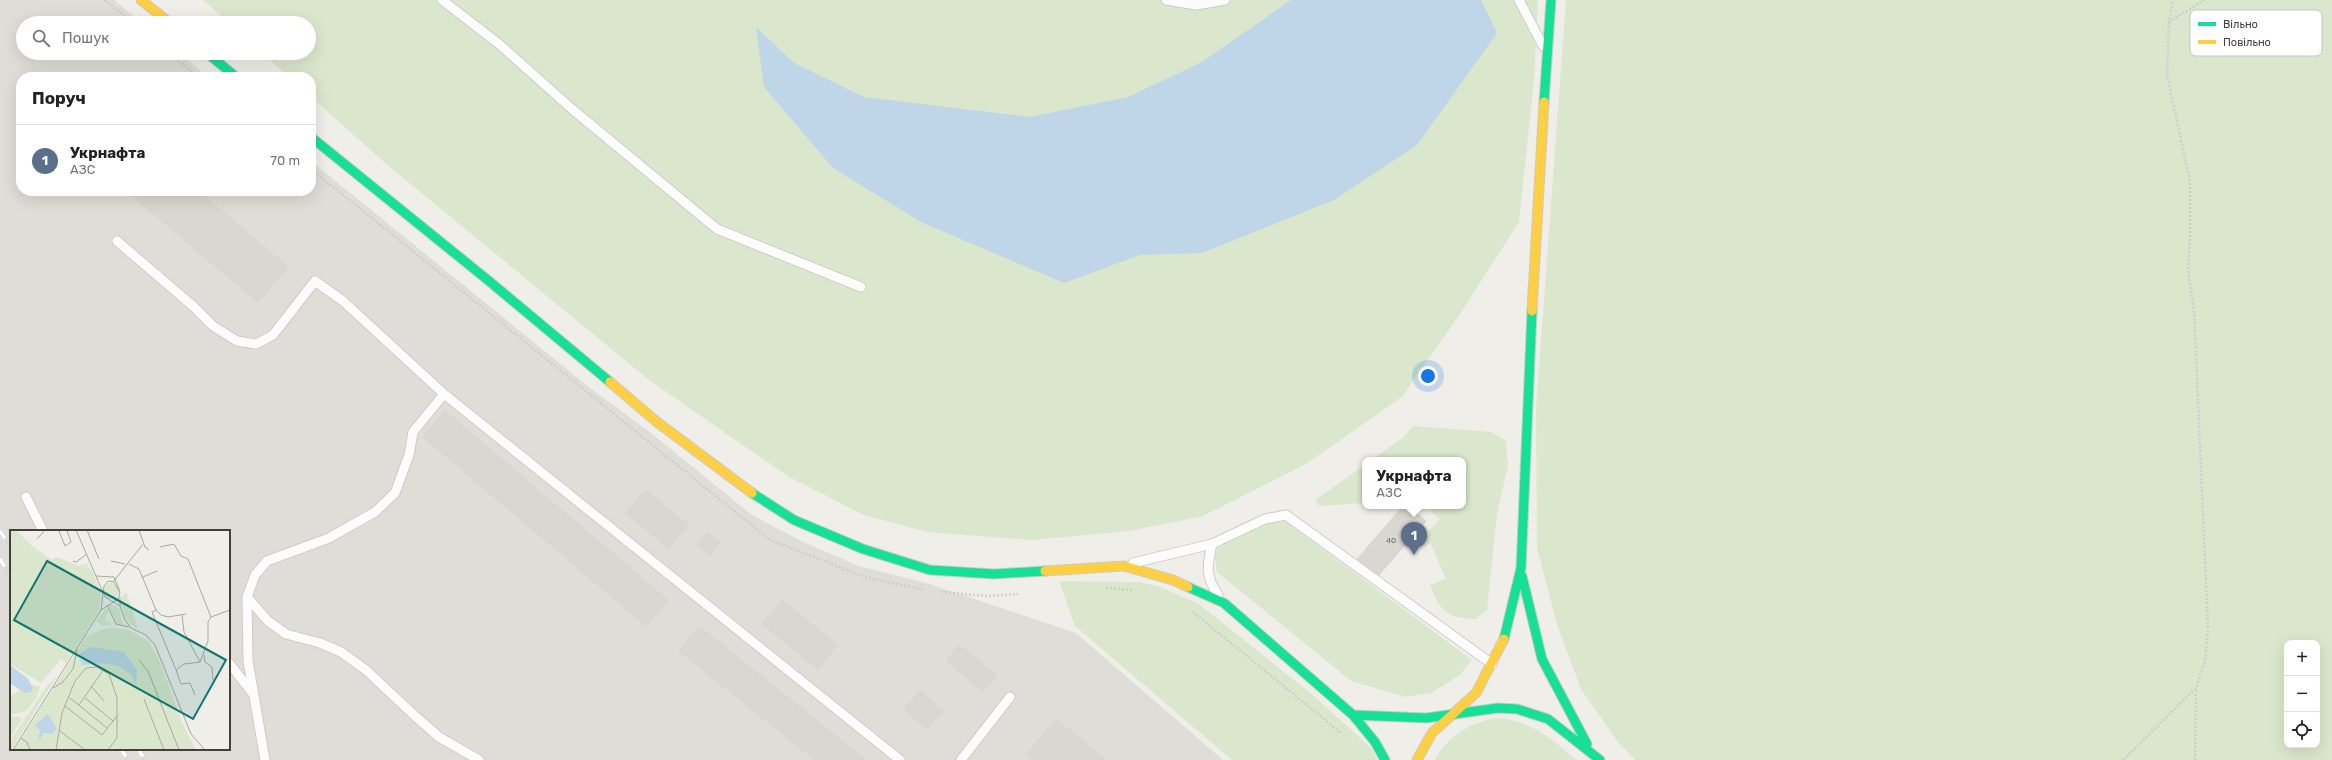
<!DOCTYPE html>
<html lang="uk">
<meta charset="utf-8">
<style>
body{margin:0;font-family:Rubik,sans-serif;background:#f6f6f6;color:#222}
.controls{position:absolute;right:12px;bottom:12px;display:grid;overflow:hidden;border-radius:8px;box-shadow:0 4px 16px #0002}
.controls button{width:36px;height:36px;display:grid;place-items:center;padding:0;border:0;border-bottom:1px solid #e0e0e0;background:#fff;color:#222;font:20px sans-serif}
.you{position:absolute;left:1428px;top:376px;width:14px;height:14px;margin:-10px;border:3px solid #fff;border-radius:50%;background:#1a73e8;box-shadow:0 0 0 6px #1a73e833}
.badge{display:grid;place-items:center;width:26px;height:26px;border-radius:50%;background:#0b8043;color:#fff;font-size:13px;font-weight:700}
.pin{position:absolute;translate:-50% -33px;filter:drop-shadow(0 1px 2px #0008)}
.pin::after{content:'';position:absolute;top:21px;width:14px;height:12px;background:inherit;clip-path:polygon(0 0,100% 0,50% 100%)}
.popup{position:absolute;left:1362px;top:457px;width:104px;height:52px;box-sizing:border-box;display:grid;place-content:center;border-radius:8px;background:#fff;filter:drop-shadow(0 1px 3px #0005);font-size:13px;white-space:nowrap;color:#767676}
.popup b{font-size:15px;color:#222}
.popup::after{content:'';position:absolute;left:50%;top:100%;margin-left:-8px;border:8px solid transparent;border-top-color:#fff}
.list{margin:0;padding:0;list-style:none}
h2{display:flex;justify-content:space-between;align-items:center;height:52px;margin:0;padding:0 16px;font-size:17px}
h2 small{font-size:13px;font-weight:400;color:#767676}
.list li{display:grid;grid-template-columns:26px 1fr auto;gap:12px;align-items:center;box-sizing:border-box;height:72px;padding:0 16px;border-top:1px solid #e0e0e0}
.list b{display:block;font-size:15px;white-space:nowrap}
.list p{margin:0;font-size:13px;white-space:nowrap;color:#767676}
.list em{font-size:13px;font-style:normal;color:#767676}
.icon{flex:none;width:22px;height:22px;fill:none;stroke:currentColor;stroke-width:2;stroke-linecap:round;stroke-linejoin:round}
.map{position:relative;flex:none;width:2332px;height:760px;overflow:hidden}
.search{position:absolute;background:#fff;box-shadow:0 4px 16px #0002;left:16px;top:16px;width:300px;height:44px;display:flex;align-items:center;gap:10px;box-sizing:border-box;padding:0 14px;border-radius:22px;color:#767676;font-size:15px}
.panel{position:absolute;background:#fff;box-shadow:0 4px 16px #0002;left:16px;top:72px;width:300px;height:124px;border-radius:16px}
.map>svg:first-child{display:block}
.industrial{fill:#dfddd8;fill-rule:evenodd}
.green{fill:#dbe7cc;fill-rule:evenodd}
.water{fill:#bfd5e8}
.building{fill:#d9d7d2;stroke:#d7d5cf}
.lines{fill:none;stroke-linecap:round;stroke-linejoin:round}
.lane-casing{stroke:#cdccc7;stroke-width:11}
.fast-casing{stroke:#cdcbc1;stroke-width:11}
.slow-casing{stroke:#cdcbc1;stroke-width:11}
.path{stroke:#d0cecb;stroke-width:2.5;stroke-dasharray:2 2;stroke-linecap:butt}
.lane{stroke:#fdfcfc;stroke-width:9}
.fast{stroke:#16e098;stroke-width:9}
.slow{stroke:#ffcf43;stroke-width:9}
.rail-casing{stroke:#d9d9d8;stroke-width:4.5}
.rail{stroke:#fff;stroke-width:3;stroke-dasharray:9;stroke-linecap:butt}
.labels{text-anchor:middle;stroke-width:3.5;stroke-linejoin:round;paint-order:stroke}
.number-label{font-size:8px;fill:#6a665e}
.inset-road{fill:none;stroke:#aba8a2;stroke-width:1}
.view{fill:#0f766e;fill-opacity:0.15;stroke:#0f766e;stroke-width:2}
.inset-edge{fill:none;stroke:#443f37;stroke-width:2}
.key{fill:#fff;stroke:#c7c5c3;stroke-width:1}
.key-label{font-size:11px;fill:#443f37}
</style>
<div class="map">
<svg width="2332" height="760" viewBox="0 0 2332 760">
<rect width="100%" height="100%" fill="#efeee9"/>
<!-- industrial -->
<path class="industrial" d="M0 0H114L142 23H23V53H179L208 77H21V191H311V161L595 392 646 429 752 515 803 542 859 566 933 585 1076 633 1223 760H0ZM11 531H229V749H11Z"/>
<!-- green -->
<path class="green" d="M203 0H1538L1534 80 1519 222 1460 314 1402 397 1306 464 1203 516 1129 531 1032 540 927 532 864 515 789 477 649 380 385 163 311 97V77H289L262 53H309V23H229Z
M1566 0H2332V760H1635L1618 742 1581 689 1557 624 1537 548 1536 409ZM2287 643H2317V745H2287Z
M1413 426 1492 432 1506 441 1508 466 1497 513 1487 610 1476 619C1446 619 1441 611 1430 585L1446 579 1431 544 1422 546 1420 540 1440 519 1426 506H1463V460H1371L1404 437Z
M1365 465V503L1319 506 1315 500Z
M1285 521 1472 660 1460 675 1431 693 1406 697 1351 681 1217 572 1215 557 1218 548 1267 524Z
M1059 581 1139 582 1158 586 1199 604 1313 695 1371 748 1378 760H1232L1075 626Z
M1496 718C1530 720 1551 738 1576 760H1435C1447 736 1470 723 1496 718Z"/>
<!-- water -->
<path class="water" d="M1291 0H1481L1497 33 1417 145 1334 200 1202 253 1140 255 1064 283 921 222 833 168 764 87 756 27 794 63 864 97 1030 117 1128 97 1202 62Z"/>
<!-- building -->
<path class="building" d="M126 191H198L288 267 258 302Z
M445 411 668 600 646 626 423 437Z
M646 490 688 525 668 548 626 513Z
M1403 506H1408L1426 521 1379 575 1357 559Z
M707 533 720 542 711 555 698 546Z
M782 600 837 645 818 669 762 624Z
M699 626 866 760H815L679 651Z
M959 645 996 675 983 691 946 661Z
M920 691 943 711 927 729 904 709Z
M1056 719 1106 760H1034L1027 754Z"/>
<g class="lines">
<!-- lane casing -->
<g class="lane-casing">
<path id="lane" d="M442 0 499 44 572 109 717 229 861 287
M1166 0 1196 5 1225 0
M1519 0 1543 46
M117 241 193 306 213 326 237 341 256 344 273 335 315 281 343 301 444 394
M26 497 43 531
M1212 544C1207 567 1205 575 1218 595
M1133 563 1212 544 1265 519 1286 515 1492 664
M247 597 268 621 286 634 320 643 341 652 366 670 415 716 439 737 479 760
M229 663 254 695
M265 760 248 661 247 597 255 575 267 561 329 538 375 512 395 493 409 455 413 432 444 394 900 760
M961 760 1010 697"/>
</g>
<!-- fast casing -->
<g class="fast-casing">
<path id="fast" d="M207 53 236 77
M1544 102 1551 0
M311 137 489 281 610 382
M752 493 794 520 863 549 930 570 994 574 1045 571
M1522 576 1542 659 1587 744
M1188 587 1224 603 1353 715 1375 742 1385 760
M1504 639 1521 568 1532 311
M1353 715 1426 718 1498 708 1517 709 1548 719 1600 760"/>
</g>
<!-- slow casing -->
<g class="slow-casing">
<path id="slow" d="M141 0 170 23
M1532 311 1544 102
M610 382 657 422 752 493
M1045 571 1124 566 1173 580 1188 587
M1417 760 1432 733 1476 693 1504 639"/>
</g>
<!-- path -->
<path class="path" d="M105 0 133 23
M2169 22 2204 0
M169 53 199 77
M311 169 770 540 865 577 924 590
M1106 588 1133 590
M941 592 988 596 1018 594
M1193 612 1341 733
M2123 760 2196 688 2205 661 2208 629 2194 310 2188 271 2190 239V181L2167 75 2169 22 2173 0
M2195 760 2196 688"/>
<!-- lane -->
<use href="#lane" class="lane"/>
<!-- fast -->
<use href="#fast" class="fast"/>
<!-- slow -->
<use href="#slow" class="slow"/>
<!-- rail casing -->
<g class="rail-casing">
<path id="rail" d="M0 531 11 548
M0 559 11 577
M121 749 128 760
M138 749 145 760"/>
</g>
<!-- rail -->
<use href="#rail" class="rail"/>
</g>
<g class="labels">
<!-- number labels -->
<g class="number-label">
<text x="1391" y="543">40</text>
</g>
</g>
<!-- overview -->
<g transform="translate(10 530)">
<rect width="220" height="220" fill="#efeee9"/>
<path d="M0 0H6L23 17 42 30 47 27 69 36 78 33 77 37 81 39 91 63 89 81 56 133 51 129 31 153 0 134ZM93 61a8 8 0 1 1 16 0a8 8 0 1 1-16 0ZM117 63 127 95V99L117 91 110 71 113 64ZM98 75H103L109 79 113 95 107 94ZM96 78 99 81 95 88 96 92 104 94 93 96 86 91ZM103 98 119 100 139 112 150 132 173 195 186 220H4L76 107 93 99ZM46 147 1 220H0V211L36 157ZM22 154 30 157 26 169 16 181 0 185V166L10 160 19 159ZM7 186 12 190 0 207V187Z" fill="#dbe7cc"/>
<path d="M81 117 114 122 127 140 126 155 121 145 109 136 94 133 71 135 70 123ZM0 135 18 149 23 158 21 162 15 163 0 153ZM38 184 47 199 42 204 34 203 28 212 30 201 25 195Z" fill="#bfd5e8"/>
<path class="inset-road" d="M51 0 49 1 55 16 61 12 57 0M66 0 95 67 110 76M77 0 89 29M129 0 135 17 139 20M27 9 35 0M150 17 164 14 171 26 178 29 201 87 220 80M63 31 66 32 77 24M101 31 115 34M119 34 129 39 146 80 142 82 166 140 174 134 190 132 198 111V92L201 87M86 46 104 47 110 61M133 47 147 41M103 52 133 14M110 67V76L115 90 121 98 136 105 145 115 181 204 195 220M97 75 106 94 119 97M146 80 151 85 158 87 176 84M172 85 174 102 190 132M194 125 195 132 202 137 203 150M129 130 138 141 169 220M166 140 171 154 180 153 185 165M81 156 94 171M43 158 53 152 63 139 67 119M60 168 97 198M75 168 103 191M134 169 154 220M69 175 94 139M55 176 92 205 107 186M50 201 75 220M10 208 17 212 20 220M3 220 91 80 108 69 110 63 104 52 98 51 94 56 91 80M46 220 52 183 65 151 76 138 87 137 99 144 107 168V208L98 220"/>
<path class="view" d="M37 31 216 130 183 189 4 90Z"/>
<rect width="220" height="220" class="inset-edge"/>
</g>
<!-- legend -->
<rect x="2190" y="10" width="132" height="46" rx="6" class="key"/>
<rect x="2198" y="22" width="18" height="4" fill="#16e098"/>
<rect x="2198" y="40" width="18" height="4" fill="#ffcf43"/>
<g class="key-label">
<text x="2223" y="28">Вільно</text>
<text x="2223" y="46">Повільно</text>
</g>
</svg>
<div class="controls">
<button>+</button>
<button>−</button>
<button><svg class="icon" aria-label="locate" viewBox="0 0 24 24"><circle cx="12" cy="12" r="6"/><path d="M12 2v4M12 18v4M2 12h4M18 12h4"/></svg></button>
</div>
<div class="you"></div>
<div class="pin badge" style="left:1414px;top:555px;background:#5c6f8a">1</div>
<div class="popup"><b>Укрнафта</b>АЗС</div>
<div class="search"><svg class="icon" aria-label="search" viewBox="0 0 24 24"><circle cx="10" cy="10" r="6"/><path d="M15 15l6 6"/></svg>Пошук</div>
<section class="panel">
<h2>Поруч<small></small></h2>
<ul class="list">
<li><span class="badge" style="background:#5c6f8a">1</span><div><b>Укрнафта</b><p>АЗС</p></div><em>70 m</em></li>
</ul>
</section>
</div>
